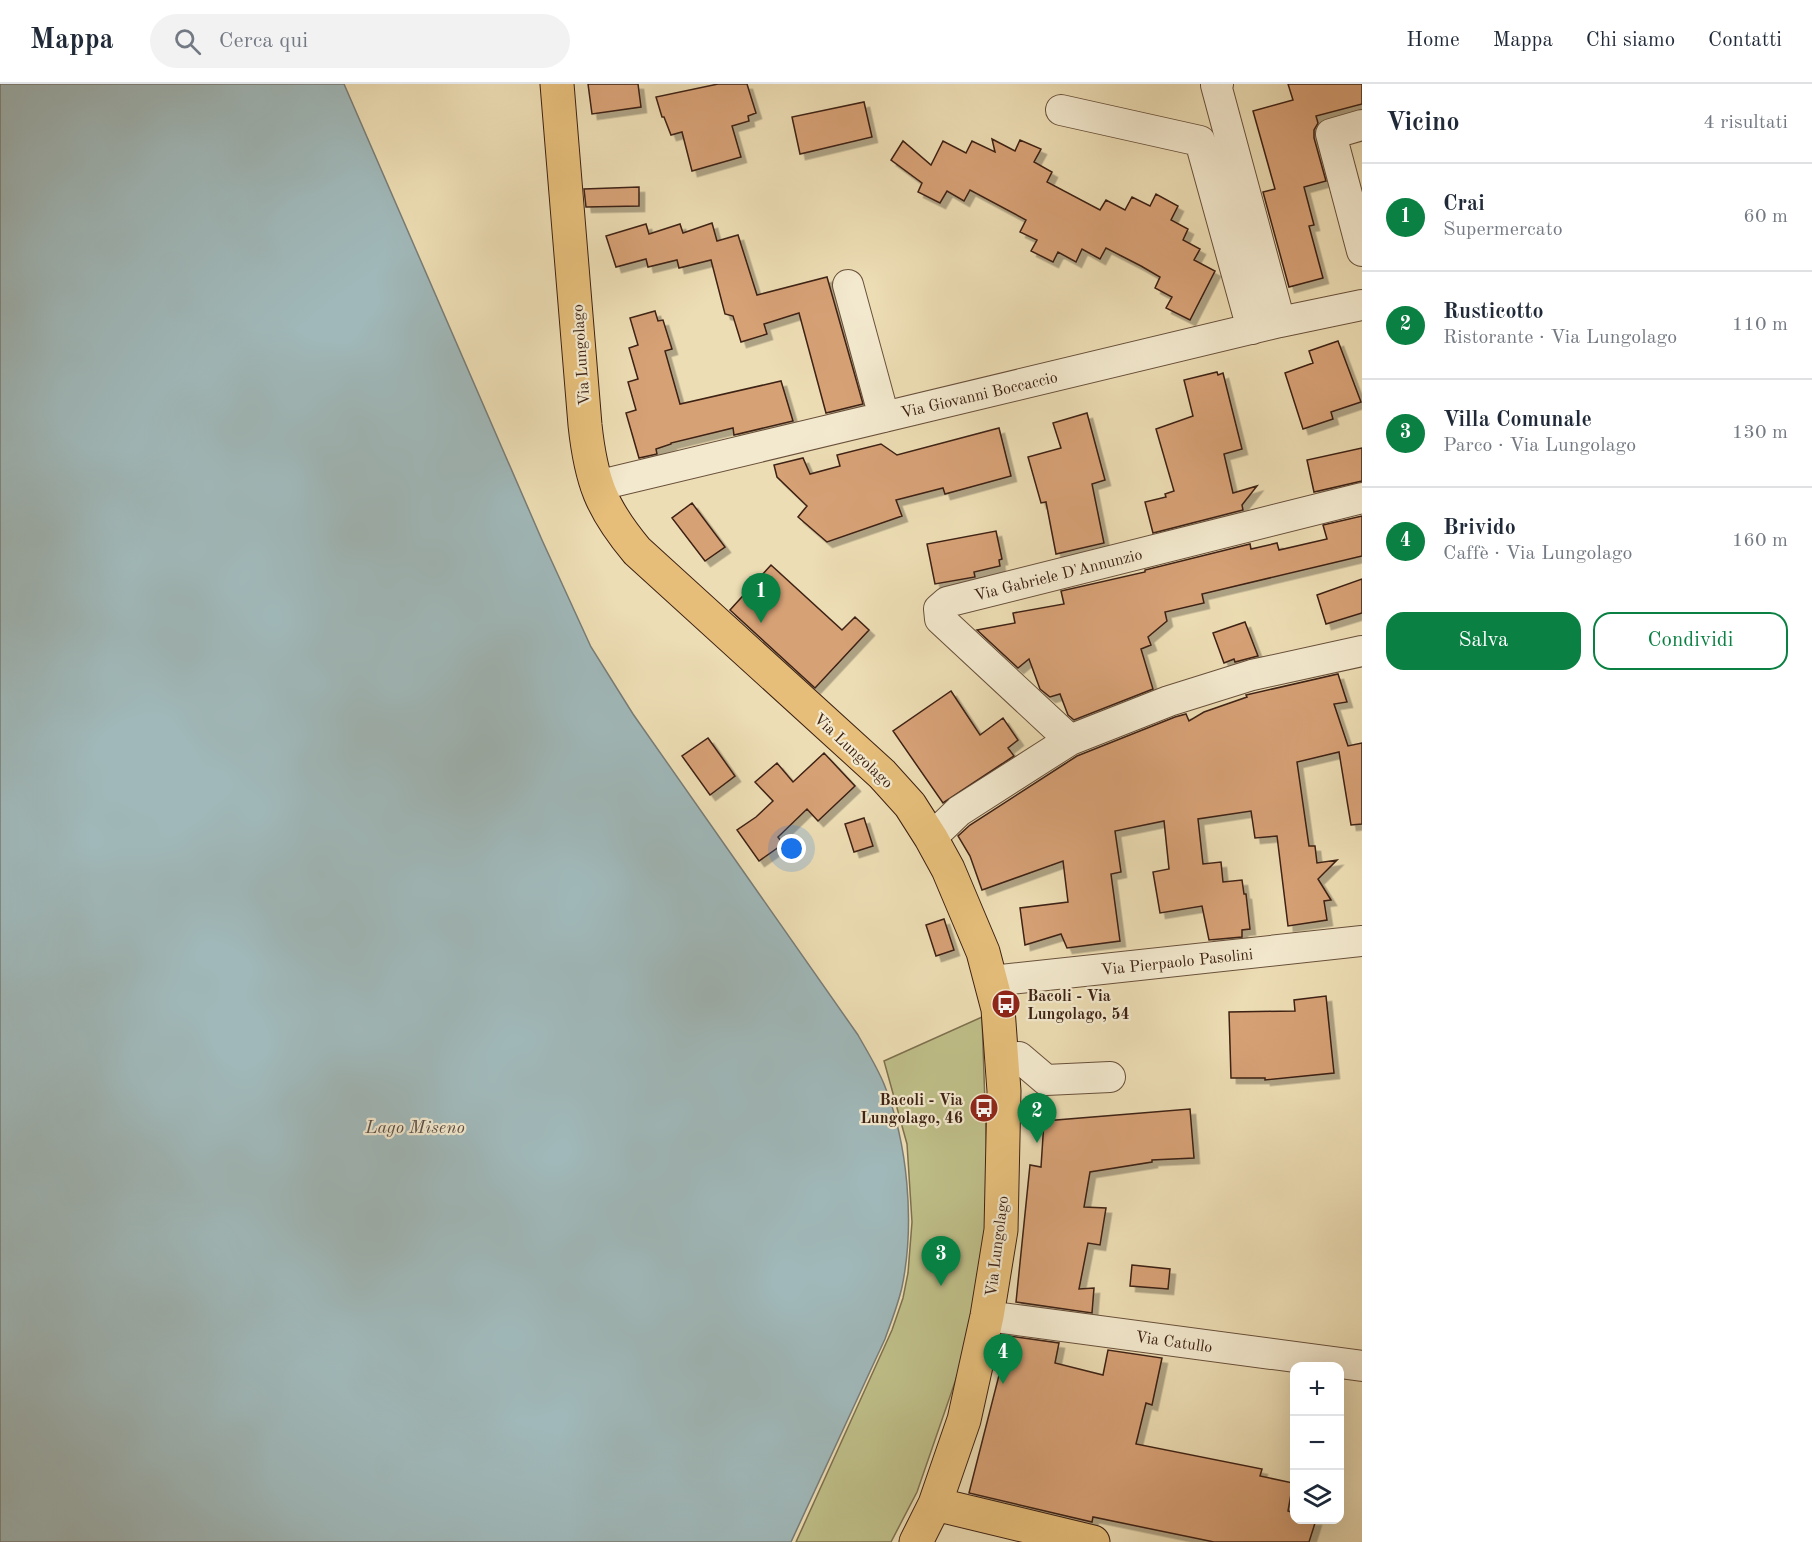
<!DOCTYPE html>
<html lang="it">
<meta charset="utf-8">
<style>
body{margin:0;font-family:"Old Standard TT",serif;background:#f2f2f3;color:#1f2937}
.controls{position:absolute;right:18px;bottom:18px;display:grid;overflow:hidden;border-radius:12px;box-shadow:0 6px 24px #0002}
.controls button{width:54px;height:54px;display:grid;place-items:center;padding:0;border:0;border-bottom:2px solid #e0e1e3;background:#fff;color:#1f2937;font:30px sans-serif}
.you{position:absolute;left:792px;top:765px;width:21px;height:21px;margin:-15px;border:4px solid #fff;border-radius:50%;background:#1a73e8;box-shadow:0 0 0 9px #1a73e833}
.badge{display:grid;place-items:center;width:39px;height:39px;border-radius:50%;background:#0b8043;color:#fff;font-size:20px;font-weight:700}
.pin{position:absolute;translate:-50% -50px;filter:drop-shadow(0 2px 3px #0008)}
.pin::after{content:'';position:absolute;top:32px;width:21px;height:18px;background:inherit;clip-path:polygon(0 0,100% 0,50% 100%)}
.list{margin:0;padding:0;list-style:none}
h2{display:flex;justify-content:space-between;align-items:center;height:78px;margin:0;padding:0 24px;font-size:26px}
h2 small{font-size:20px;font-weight:400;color:#747a83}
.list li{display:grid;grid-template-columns:39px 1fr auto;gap:18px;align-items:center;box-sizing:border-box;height:108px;padding:0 24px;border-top:2px solid #e0e1e3}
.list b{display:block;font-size:22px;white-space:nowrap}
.list p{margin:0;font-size:20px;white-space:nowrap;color:#747a83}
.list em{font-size:20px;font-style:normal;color:#747a83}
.actions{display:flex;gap:12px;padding:18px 24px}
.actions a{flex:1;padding:14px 0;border:2px solid #0b8043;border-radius:18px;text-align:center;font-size:21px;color:#0b8043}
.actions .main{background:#0b8043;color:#fff}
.icon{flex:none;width:33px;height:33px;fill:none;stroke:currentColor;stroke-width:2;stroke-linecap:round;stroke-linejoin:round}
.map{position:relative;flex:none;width:1362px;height:1458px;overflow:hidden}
header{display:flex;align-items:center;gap:36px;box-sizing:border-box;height:84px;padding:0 30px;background:#fff;border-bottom:2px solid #e0e1e3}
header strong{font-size:28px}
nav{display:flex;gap:33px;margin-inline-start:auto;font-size:21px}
.search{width:420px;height:54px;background:#f2f2f3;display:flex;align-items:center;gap:15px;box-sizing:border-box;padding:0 21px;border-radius:33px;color:#747a83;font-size:22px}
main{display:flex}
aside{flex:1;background:#fff}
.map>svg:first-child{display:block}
.green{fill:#bfbf89;stroke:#7e704e;stroke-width:1.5}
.water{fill:#a0b8b9;stroke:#787c77;stroke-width:1.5}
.building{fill:#d7a176;stroke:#3d2113;stroke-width:1.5;filter:url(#shadow)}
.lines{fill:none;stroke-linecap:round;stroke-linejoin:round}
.minor-casing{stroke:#69503b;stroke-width:32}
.major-casing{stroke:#3d2113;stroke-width:35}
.minor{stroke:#f3e9ce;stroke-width:30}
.major{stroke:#e6be7a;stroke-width:33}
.labels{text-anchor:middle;stroke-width:4.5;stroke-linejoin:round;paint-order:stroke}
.street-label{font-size:16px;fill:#3d2113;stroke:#f3e9ce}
.poi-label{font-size:16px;font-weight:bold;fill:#3d2113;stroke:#f3e9ce;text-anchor:start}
.water-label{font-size:18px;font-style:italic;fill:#5b4e45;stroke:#f3e9ce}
</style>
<header>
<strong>Mappa</strong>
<div class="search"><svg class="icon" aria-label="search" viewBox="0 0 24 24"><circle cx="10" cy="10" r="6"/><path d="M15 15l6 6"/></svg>Cerca qui</div>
<nav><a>Home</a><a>Mappa</a><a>Chi siamo</a><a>Contatti</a></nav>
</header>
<main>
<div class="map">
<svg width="1362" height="1458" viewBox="0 0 1362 1458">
<defs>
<filter id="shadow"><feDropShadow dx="5.5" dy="5.5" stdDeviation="0" flood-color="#0004"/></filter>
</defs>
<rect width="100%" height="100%" fill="#edddb4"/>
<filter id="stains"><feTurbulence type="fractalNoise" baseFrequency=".00333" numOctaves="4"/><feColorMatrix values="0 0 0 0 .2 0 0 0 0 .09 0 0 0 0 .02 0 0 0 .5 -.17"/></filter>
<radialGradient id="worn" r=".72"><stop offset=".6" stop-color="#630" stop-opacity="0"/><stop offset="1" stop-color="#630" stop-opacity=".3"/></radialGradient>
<!-- green -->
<path class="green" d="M982 933 989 1137 965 1269 917 1408 891 1458H796L892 1246 903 1214 908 1189 912 1138 907 1060 884 977Z"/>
<!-- water -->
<path class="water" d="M0 0H344L542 456 591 563 633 630 858 951C867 967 877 983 884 1000 908 1059 915 1140 902 1203 898 1221 891 1238 885 1255L791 1458H0Z"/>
<!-- building -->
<path class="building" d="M588 0H638L641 23 592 30Z
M718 0H747L756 29 748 32 749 37 732 42 741 73 692 87 682 48 671 51 664 33H662L656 13Z
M1288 0H1362V20L1316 32 1318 39 1314 46V54L1326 97 1304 103 1314 141 1309 142 1323 194 1289 203 1263 108 1275 105 1253 27 1293 16Z
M864 18 872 53 800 70 792 33Z
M992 55 1015 67 1020 56 1041 65 1034 78 1052 88 1047 98 1100 126 1106 116 1125 126 1132 113 1150 122 1156 110 1178 122 1171 136 1188 145 1183 156 1200 165 1194 176 1215 187 1190 236 1166 224 1172 213 1155 204 1160 193 1141 182 1106 164 1100 175 1082 165 1076 178 1058 168 1053 178 1031 167 1037 156 1020 148 1026 136 970 106 964 117 947 107 940 119 918 108 922 99 891 76 903 57 931 81 943 57 966 69 972 57 995 68Z
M639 103V122L586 123 584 105Z
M712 139 717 157 738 151 757 211 827 193 863 320 826 329 799 229 764 240 767 250 741 258 733 232 725 230 711 176 679 184 677 176 648 183 646 175 616 183 606 152 646 140 649 150 680 140 683 149Z
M655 227 658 237 663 236 672 265 665 267 680 320 781 297 793 337 734 351 733 344 671 359V360L656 365 657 370 639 374 626 329 636 326 628 298 638 295 629 264 638 261 630 234Z
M1338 257 1361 318 1331 328 1333 335 1303 345 1285 289 1313 279 1309 267Z
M1217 288 1218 291 1223 289 1242 365 1224 370 1233 409 1257 402 1242 421 1243 426 1153 449 1145 418 1166 413 1165 410 1174 407 1156 345 1193 332 1184 296Z
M1087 329 1105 396 1092 400 1104 459 1056 470 1046 418 1041 419 1028 373 1061 364 1053 339Z
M999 344 1011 392 945 410 943 404 896 416 902 432 827 458 798 433 807 422 777 393 774 381 803 374 810 390 840 382 837 371 881 360 897 371Z
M1362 364V397L1314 408 1307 376Z
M692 419 725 463 705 477 672 434Z
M1362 432V472L1202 510 1204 519 1165 528 1167 537 1148 553 1151 561 1141 565 1153 605 1074 636 1068 631 1060 610 1050 613 1040 605 1029 575 1018 584 977 546 1015 539 1013 529 1064 520 1061 507 1145 488V486L1250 460 1251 465 1277 459 1279 466 1327 455 1323 441Z
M996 447 1002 475 999 476 1000 482 974 488 975 493 935 500 927 460Z
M771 481 842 546 855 533 869 546 815 604 730 526Z
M1362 495V529L1326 540 1317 511Z
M1245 538 1258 572 1235 578 1234 575 1224 579 1213 549Z
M1338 590 1347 618 1334 620 1348 662 1362 659V740L1351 741 1339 668 1297 678 1309 762H1315L1317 779 1337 776 1318 795 1331 816 1324 817 1327 836 1288 842 1277 752 1255 754 1251 727 1198 735 1203 780 1221 778 1223 798 1242 796 1244 810H1246L1250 845 1242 846V853L1209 856 1202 822 1160 829 1153 788 1169 785 1164 737 1115 747 1121 788 1111 790 1120 857 1067 864 1061 850 1025 861 1020 824 1068 818 1063 777 982 806 970 772 958 752 970 741 1077 672 1175 633 1186 630 1189 637 1204 628 1247 613 1246 611Z
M951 607 980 651 1003 634 1018 656 1008 664 1014 672 943 719 893 647Z
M708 654 735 692 710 711 682 672Z
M824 669 855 702 818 737 807 725 778 753 783 760 759 777 737 746 756 733 773 717 755 698 777 679 793 698Z
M864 734 873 762 854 768 845 740Z
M944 835 954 866 936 872 926 841Z
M1326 912 1334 989 1265 996V994H1231L1229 928 1295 927 1294 916Z
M1190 1025 1194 1074 1152 1076V1078L1090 1088 1084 1123 1106 1124 1100 1161 1088 1159 1079 1205 1094 1204 1092 1229 1016 1218 1030 1081 1041 1083 1044 1037Z
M1132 1181 1170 1185 1168 1205 1130 1202Z
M1009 1252 1059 1259 1055 1279 1103 1291 1108 1266 1162 1274 1152 1321 1146 1319 1136 1360 1262 1385 1260 1392 1293 1399 1288 1427 1294 1429V1436H1316L1309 1458H1214L1093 1433 1092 1438 969 1409Z"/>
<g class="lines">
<!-- minor casing -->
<g class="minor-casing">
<path id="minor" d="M1218 0 1216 1 1280 238
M1061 26 1200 57 1252 245
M1362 41 1331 50 1362 167
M848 201 884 333
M596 402 1280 238 1362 221
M1070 656 940 535 939 525 947 518 1362 414
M931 754 959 727 1070 656 1169 617 1252 591 1362 567
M992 897 1362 857
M1002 974 1019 973 1046 996 1110 993
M987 1232 1362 1282"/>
</g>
<!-- major casing -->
<g class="major-casing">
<path id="major" d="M557 0 585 341C591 397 601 424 637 467L882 690 910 721 931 754 948 785 983 868 998 925 1004 1007 1001 1146 987 1232 964 1336 935 1420 916 1458
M935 1420 1093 1458"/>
</g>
<!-- minor -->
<use href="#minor" class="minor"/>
<!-- major -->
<use href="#major" class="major"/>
</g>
<!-- icons -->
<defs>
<g id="bus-disc" transform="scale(1.5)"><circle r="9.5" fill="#8f2418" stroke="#f3e9ce"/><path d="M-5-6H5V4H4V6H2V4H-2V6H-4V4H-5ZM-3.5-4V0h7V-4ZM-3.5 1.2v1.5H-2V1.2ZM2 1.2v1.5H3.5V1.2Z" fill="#fff"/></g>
</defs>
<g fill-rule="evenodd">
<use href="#bus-disc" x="1006" y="920"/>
<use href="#bus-disc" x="984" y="1024"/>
</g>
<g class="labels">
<!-- street labels -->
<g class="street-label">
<text transform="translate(580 271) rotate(-94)" y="6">Via Lungolago</text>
<text transform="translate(979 310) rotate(-13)" y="6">Via Giovanni Boccaccio</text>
<text transform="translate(1058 490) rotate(-14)" y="6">Via Gabriele D'Annunzio</text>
<text transform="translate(854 666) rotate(43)" y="6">Via Lungolago</text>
<text transform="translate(1177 877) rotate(-6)" y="6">Via Pierpaolo Pasolini</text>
<text transform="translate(996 1162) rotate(-83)" y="6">Via Lungolago</text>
<text transform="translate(1174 1257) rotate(8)" y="6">Via Catullo</text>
</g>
<!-- poi labels -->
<g class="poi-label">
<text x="1027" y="917">Bacoli - Via<tspan x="1027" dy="18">Lungolago, 54</tspan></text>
<text x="963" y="1021" text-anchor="end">Bacoli - Via<tspan x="963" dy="18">Lungolago, 46</tspan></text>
</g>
<!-- water labels -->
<g class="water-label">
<text x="415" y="1049">Lago Miseno</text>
</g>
</g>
<rect width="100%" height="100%" filter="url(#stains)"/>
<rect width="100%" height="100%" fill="url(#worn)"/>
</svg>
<div class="controls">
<button>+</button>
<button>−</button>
<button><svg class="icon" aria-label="layers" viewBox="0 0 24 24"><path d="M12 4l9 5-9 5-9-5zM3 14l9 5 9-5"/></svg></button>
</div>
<div class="you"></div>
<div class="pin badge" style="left:761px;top:539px">1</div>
<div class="pin badge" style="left:1037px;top:1059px">2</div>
<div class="pin badge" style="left:941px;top:1202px">3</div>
<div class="pin badge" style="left:1003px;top:1300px">4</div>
</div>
<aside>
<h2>Vicino<small>4 risultati</small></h2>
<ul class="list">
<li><span class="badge">1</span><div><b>Crai</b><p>Supermercato</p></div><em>60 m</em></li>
<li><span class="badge">2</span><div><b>Rusticotto</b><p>Ristorante · Via Lungolago</p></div><em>110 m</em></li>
<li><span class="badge">3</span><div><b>Villa Comunale</b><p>Parco · Via Lungolago</p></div><em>130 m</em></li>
<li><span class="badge">4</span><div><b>Brivido</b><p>Caffè · Via Lungolago</p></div><em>160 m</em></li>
</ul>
<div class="actions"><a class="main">Salva</a><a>Condividi</a></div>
</aside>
</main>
